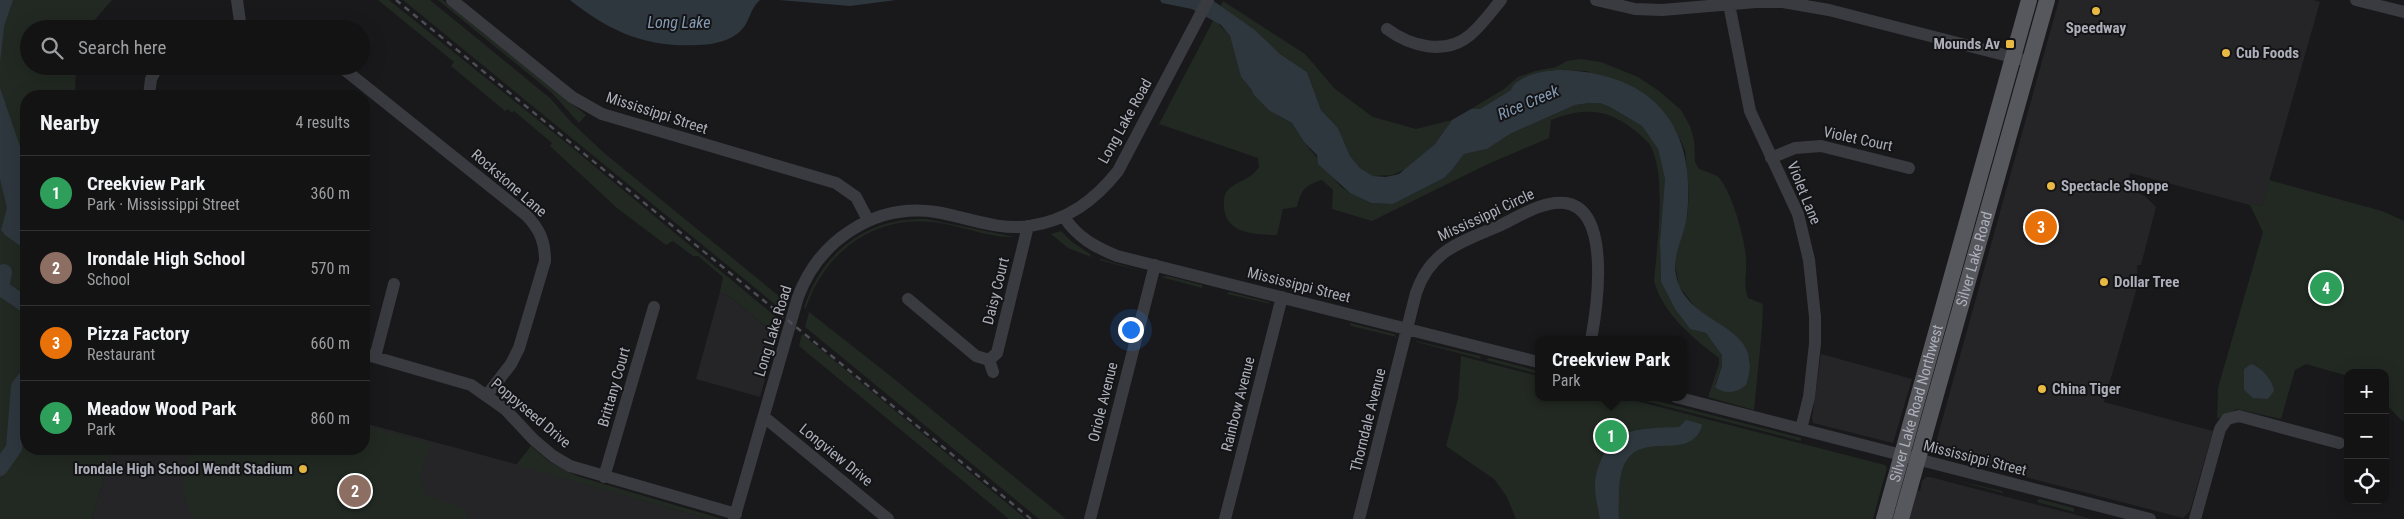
<!DOCTYPE html>
<meta charset="utf-8">
<style>
body{margin:0;font-family:"Roboto Condensed",sans-serif;background:#202022;color:#f1f3f6}
.controls{position:absolute;right:15px;bottom:15px;display:grid;overflow:hidden;border-radius:10px;box-shadow:0 5px 20px #0002}
.controls button{width:45px;height:45px;display:grid;place-items:center;padding:0;border:0;border-bottom:1px solid #323234;background:#131314;color:#f1f3f6;font:25px sans-serif}
.you{position:absolute;left:1130px;top:329px;width:18px;height:18px;margin:-12px;border:4px solid #fff;border-radius:50%;background:#1a73e8;box-shadow:0 0 0 8px #1a73e833}
.badge{display:grid;place-items:center;width:32px;height:32px;border-radius:50%;background:#e9ba43;color:#fff;font-size:16px;font-weight:700}
.pin{position:absolute;translate:-50% -50%;border:2px solid #fff;box-shadow:0 1px 5px #0006}
.popup{position:absolute;left:1535px;top:336px;width:152px;height:65px;box-sizing:border-box;display:grid;place-content:center;border-radius:10px;background:#131314;filter:drop-shadow(0 1px 4px #0005);font-size:16px;white-space:nowrap;color:#9d9ea0}
.popup b{font-size:19px;color:#f1f3f6}
.popup::after{content:'';position:absolute;left:50%;top:100%;margin-left:-10px;border:10px solid transparent;border-top-color:#131314}
.list{margin:0;padding:0;list-style:none}
h2{display:flex;justify-content:space-between;align-items:center;height:65px;margin:0;padding:0 20px;font-size:21px}
h2 small{font-size:16px;font-weight:400;color:#9d9ea0}
.list li{display:grid;grid-template-columns:32px 1fr auto;gap:15px;align-items:center;box-sizing:border-box;height:75px;padding:0 20px;border-top:1px solid #323234}
.list b{display:block;font-size:19px;white-space:nowrap}
.list p{margin:0;font-size:16px;white-space:nowrap;color:#9d9ea0}
.list em{font-size:16px;font-style:normal;color:#9d9ea0}
.icon{flex:none;width:28px;height:28px;fill:none;stroke:currentColor;stroke-width:2;stroke-linecap:round;stroke-linejoin:round}
.map{position:relative;flex:none;width:2404px;height:519px;overflow:hidden}
.search{position:absolute;background:#131314;box-shadow:0 5px 20px #0002;left:20px;top:20px;width:350px;height:55px;display:flex;align-items:center;gap:12px;box-sizing:border-box;padding:0 18px;border-radius:28px;color:#9d9ea0;font-size:19px}
.panel{position:absolute;background:#131314;box-shadow:0 5px 20px #0002;left:20px;top:90px;width:350px;height:365px;border-radius:20px}
.map>svg:first-child{display:block}
.built{fill:#252528}
.green{fill:#212922}
.water{fill:#2f373e}
.lines{fill:none;stroke-linecap:round;stroke-linejoin:round}
.river{stroke:#2f373e;stroke-width:16}
.minor{stroke:#3a3b40;stroke-width:12}
.major{stroke:#56585e;stroke-width:16}
.rail{stroke:#4d4f55;stroke-width:2.5;stroke-dasharray:6 5;stroke-linecap:butt}
.poi-dot{fill:#e9ba43;stroke:#141416;stroke-width:2}
.labels{text-anchor:middle;stroke-width:4;stroke-linejoin:round;paint-order:stroke}
.poi-label{font-size:15px;font-weight:bold;fill:#acafba;stroke:#141416;text-anchor:start}
.street-label{font-size:15px;fill:#acafba;stroke:#141416}
.water-label{font-size:16px;font-style:italic;fill:#859bb3;stroke:#141416}
</style>
<div class="map">
<svg width="2404" height="519" viewBox="0 0 2404 519">
<rect width="100%" height="100%" fill="#19191b"/>
<!-- built -->
<path class="built" d="M2059 0H2313L2320 2 2262 206 2250 203V205L2130 173 2126 187 2145 196 2156 207 2141 265H2137L2138 284 2104 402 2213 431 2190 511 2183 518 1933 453Z
M720 292 729 296 777 336 760 397 696 379Z
M1821 354 1912 379 1893 443 1813 423 1812 418Z
M364 423 519 465 709 519H92L112 449H364Z
M1926 477H1930L2092 519H1908L1917 490 1920 491 1922 481Z"/>
<!-- green -->
<path class="green" d="M0 0H112L93 22 90 29H29V66H76L75 96H26V449H112L92 519H0Z
M378 0H389L564 141 781 321 777 336 729 296 720 292 723 277 698 256H693L673 241 666 245 617 208 550 146 552 143 514 111 512 113 508 109 505 111 451 66 454 62Z
M403 0H430L551 99 570 121 603 152 785 301 782 310Z
M438 0H443L586 115 579 123 552 93Z
M1223 1 1305 54 1335 89 1373 117 1416 129 1452 120 1435 144 1406 169 1392 175 1373 176 1360 168 1350 156 1338 128 1321 110 1307 72 1280 54 1255 30 1220 7Z
M1214 19 1230 36 1241 77 1247 84 1280 117 1292 123 1304 142 1340 186 1350 193 1371 203 1393 204 1444 178 1452 170 1464 154 1487 149 1510 134 1575 105 1589 103H1600L1610 107 1642 126 1658 149 1665 179 1660 241 1661 282 1675 309 1690 329 1706 333 1720 349 1722 355V366L1715 385 1748 378 1750 359 1699 312 1679 286 1674 258 1687 217 1689 194 1685 150 1675 129 1587 71 1554 70 1532 75 1519 80 1511 90 1480 109H1471L1504 89 1518 77 1535 71 1556 67 1567 61 1581 59 1601 62 1638 77 1659 91 1681 110 1690 126 1694 140 1695 162 1699 169C1704 171 1712 173 1717 176 1731 187 1746 242 1746 260 1747 274 1743 285 1748 298L1763 304 1762 329 1754 410 1708 397 1719 364V358C1693 338 1663 314 1654 281 1657 248 1667 173 1650 145 1643 136 1630 126 1621 121 1597 107 1575 111 1551 120L1549 138 1488 164 1372 221 1332 209 1333 190 1322 180C1305 185 1301 190 1297 207L1283 209 1277 235C1255 235 1223 234 1224 204 1224 200 1224 193 1228 190 1238 180 1251 180 1259 167L1258 158 1159 124Z
M2269 180 2382 211 2404 221V421L2401 420 2385 403V373H2348V376L2306 364 2295 370 2281 419 2237 409 2217 419 2218 388 2263 232 2250 205V203L2262 206Z
M926 219 1015 237C986 238 961 225 933 222 873 215 824 253 806 308H804C821 253 867 217 926 219Z
M1061 231 1071 241 1090 254 1091 257 1068 248 1051 234Z
M1101 259 1144 272 1099 260Z
M1167 276 1202 285V288L1161 277Z
M1229 292 1268 302 1271 304 1227 294Z
M809 312 893 378 1066 519H1039L805 327Z
M1350 323 1394 334 1397 337 1351 326Z
M802 334 1026 519H1009L799 346Z
M1416 341 1480 356 1481 359 1417 342Z
M1461 356 1538 376V397H1621L1885 465 1887 468 1873 519H1516L1507 497 1494 479 1446 446 1458 399Z
M1489 358 1538 371V374L1486 360Z
M1630 397H1641L1801 438V441Z
M364 425 430 443 420 479 427 496 464 508 468 519H195C180 497 178 472 193 449H364Z
M531 446 550 462 577 476 722 519H709L516 465Z
M1950 479 2002 491 2003 493Z
M2039 499 2074 508V512L2037 502Z"/>
<!-- water -->
<path class="water" d="M0 0H13L4 26 0 63Z
M570 0H760C749 9 750 25 737 34 727 42 709 45 697 45 646 48 609 31 570 0Z
M779 0H896L850 6Z
M1160 0H1212L1255 30 1280 54 1307 72 1321 110 1338 128 1350 156 1360 168 1373 176 1386 177 1399 174 1435 144 1452 120 1471 109H1480L1511 90C1517 75 1546 70 1561 70 1652 73 1697 124 1687 215 1684 241 1668 258 1679 285 1696 328 1767 325 1746 385 1737 393 1725 395 1715 387L1722 366V355L1706 333 1690 329 1675 309 1661 282 1660 241 1665 179 1658 149 1642 126 1610 107 1600 103H1589L1575 105 1510 134 1487 149 1464 154 1452 170 1444 178 1393 204 1371 203 1350 193 1318 164 1317 155 1304 142 1292 123 1270 111 1254 95 1252 90 1241 77 1230 36 1221 25 1192 9 1162 3Z
M0 88 26 164V238L19 245 5 235 1 230 7 208 0 179Z
M2251 364C2261 367 2273 380 2274 391L2268 399 2253 398 2244 390V369Z
M1686 420 1701 424 1702 426C1687 470 1622 414 1619 492 1619 501 1618 510 1619 519H1600C1598 508 1595 496 1595 485 1595 469 1607 441 1622 435 1638 427 1662 428 1679 427Z"/>
<g class="lines">
<!-- river -->
<path class="river" d="M4 272 1 288 26 305
M0 468 14 448 19 387 26 378"/>
<!-- minor -->
<path class="minor" d="M237 0 241 29
M452 0 572 97 602 114 836 183 856 197 868 220
M1596 0 1635 9 1662 10 1756 2H1783L1829 10 2020 59
M2356 0 2404 12
M1729 4 1750 111 1798 214 1809 260 1815 317V344L1809 397 1801 429
M1387 29C1410 46 1445 56 1470 35 1482 25 1491 12 1501 0
M340 66 526 215C540 229 545 242 545 261L519 348 511 364 487 395
M149 96 151 79 158 66
M1771 158 1795 148 1821 146 1909 168
M1064 217C1078 238 1095 247 1117 256L1538 362
M908 299 976 356 989 360 997 353 1028 226
M364 354 471 385 505 409 534 440 553 456 570 466 736 514
M375 357 394 284
M989 360 993 372
M1676 397 2150 519
M764 417 888 519
M604 477 654 307
M734 519 798 297C819 240 875 203 936 212 967 217 997 231 1030 226 1068 220 1094 201 1118 171L1208 0
M1090 519 1155 265
M1225 519 1282 297
M1359 519 1416 293C1431 249 1462 242 1501 225 1520 216 1544 200 1565 203 1612 209 1597 308 1591 340
M2195 519 2220 429 2227 419 2239 416 2339 443"/>
<!-- major -->
<g class="major">
<path id="s1" d="M1884 519 2029 0"/>
<path id="s2" d="M1901 519 2047 0"/>
</g>
<!-- rail -->
<path class="rail" d="M396 0 1031 519"/>
</g>
<!-- markers -->
<g class="poi-dot">
<circle cx="2096" cy="11" r="5"/>
<rect x="2005" y="39" width="10" height="10" rx="2.5"/>
<circle cx="2226" cy="53" r="5"/>
<circle cx="2051" cy="186" r="5"/>
<circle cx="2104" cy="282" r="5"/>
<circle cx="2042" cy="389" r="5"/>
<circle cx="303" cy="469" r="5"/>
</g>
<g class="labels">
<!-- poi labels -->
<g class="poi-label">
<text x="2096" y="33" text-anchor="middle">Speedway</text>
<text x="2000" y="49" text-anchor="end">Mounds Av</text>
<text x="2236" y="58">Cub Foods</text>
<text x="2061" y="191">Spectacle Shoppe</text>
<text x="2114" y="287">Dollar Tree</text>
<text x="2052" y="394">China Tiger</text>
<text x="293" y="474" text-anchor="end">Irondale High School Wendt Stadium</text>
</g>
<!-- street labels -->
<g class="street-label">
<text transform="translate(657 113) rotate(18)" y="5">Mississippi Street</text>
<text transform="translate(1125 121) rotate(-61)" y="5">Long Lake Road</text>
<text transform="translate(1858 139) rotate(12)" y="5">Violet Court</text>
<text transform="translate(509 183) rotate(41)" y="5">Rockstone Lane</text>
<text transform="translate(1804 193) rotate(68)" y="5">Violet Lane</text>
<text transform="translate(1486 215) rotate(-25)" y="5">Mississippi Circle</text>
<text dy="5" stroke="none"><textPath href="#s2" startOffset="270">Silver Lake Road</textPath></text>
<text transform="translate(1299 285) rotate(14)" y="5">Mississippi Street</text>
<text transform="translate(996 291) rotate(-76)" y="5">Daisy Court</text>
<text transform="translate(773 331) rotate(-73)" y="5">Long Lake Road</text>
<text transform="translate(614 387) rotate(-74)" y="5">Brittany Court</text>
<text transform="translate(1103 402) rotate(-76)" y="5">Oriole Avenue</text>
<text transform="translate(1238 404) rotate(-76)" y="5">Rainbow Avenue</text>
<text dy="5" stroke="none"><textPath href="#s1" startOffset="120">Silver Lake Road Northwest</textPath></text>
<text transform="translate(531 413) rotate(40)" y="5">Poppyseed Drive</text>
<text transform="translate(1368 420) rotate(-76)" y="5">Thorndale Avenue</text>
<text transform="translate(836 455) rotate(39)" y="5">Longview Drive</text>
<text transform="translate(1975 458) rotate(14)" y="5">Mississippi Street</text>
</g>
<!-- water labels -->
<g class="water-label">
<text x="679" y="28">Long Lake</text>
<text transform="translate(1528 102) rotate(-23)" y="6">Rice Creek</text>
</g>
</g>
</svg>
<div class="controls">
<button>+</button>
<button>−</button>
<button><svg class="icon" aria-label="locate" viewBox="0 0 24 24"><circle cx="12" cy="12" r="6"/><path d="M12 2v4M12 18v4M2 12h4M18 12h4"/></svg></button>
</div>
<div class="you"></div>
<div class="pin badge" style="left:1611px;top:436px;background:#2e9e5b">1</div>
<div class="popup"><b>Creekview Park</b>Park</div>
<div class="pin badge" style="left:355px;top:491px;background:#8d6e63">2</div>
<div class="pin badge" style="left:2041px;top:227px;background:#e8710a">3</div>
<div class="pin badge" style="left:2326px;top:288px;background:#2e9e5b">4</div>
<div class="search"><svg class="icon" aria-label="search" viewBox="0 0 24 24"><circle cx="10" cy="10" r="6"/><path d="M15 15l6 6"/></svg>Search here</div>
<section class="panel">
<h2>Nearby<small>4 results</small></h2>
<ul class="list">
<li><span class="badge" style="background:#2e9e5b">1</span><div><b>Creekview Park</b><p>Park · Mississippi Street</p></div><em>360 m</em></li>
<li><span class="badge" style="background:#8d6e63">2</span><div><b>Irondale High School</b><p>School</p></div><em>570 m</em></li>
<li><span class="badge" style="background:#e8710a">3</span><div><b>Pizza Factory</b><p>Restaurant</p></div><em>660 m</em></li>
<li><span class="badge" style="background:#2e9e5b">4</span><div><b>Meadow Wood Park</b><p>Park</p></div><em>860 m</em></li>
</ul>
</section>
</div>
